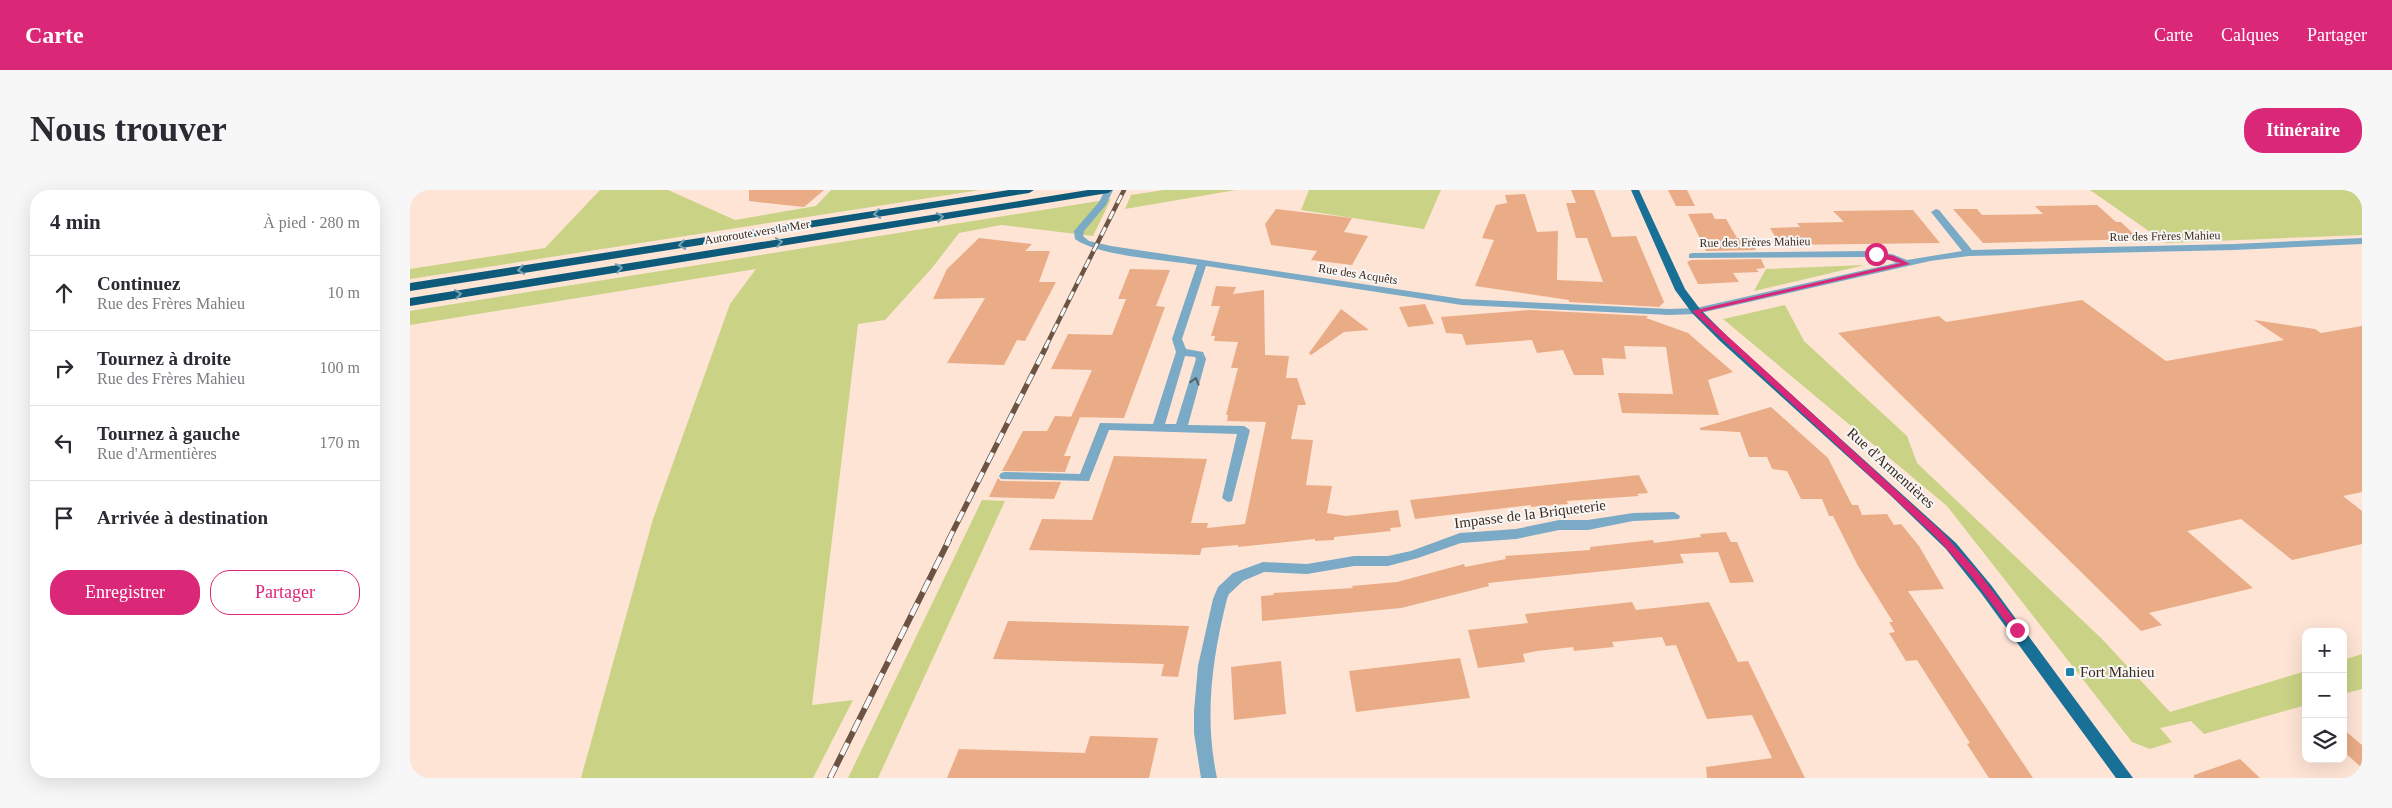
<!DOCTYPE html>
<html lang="fr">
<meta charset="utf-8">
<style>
body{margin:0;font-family:Georgia,serif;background:#f7f7f7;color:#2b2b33}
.controls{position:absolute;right:15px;bottom:15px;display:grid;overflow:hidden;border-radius:10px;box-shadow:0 5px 20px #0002}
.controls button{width:45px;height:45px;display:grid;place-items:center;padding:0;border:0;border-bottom:1px solid #e1e1e2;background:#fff;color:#2b2b33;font:25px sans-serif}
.stop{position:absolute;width:15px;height:15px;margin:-11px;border:4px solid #db2777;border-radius:50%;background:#fff}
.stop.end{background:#db2777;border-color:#fff;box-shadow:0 1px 5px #0008}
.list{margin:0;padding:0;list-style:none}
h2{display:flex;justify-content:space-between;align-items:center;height:65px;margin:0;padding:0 20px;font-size:21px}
h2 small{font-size:16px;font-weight:400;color:#7c7c81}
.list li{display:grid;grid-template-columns:32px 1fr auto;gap:15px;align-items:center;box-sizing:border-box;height:75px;padding:0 20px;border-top:1px solid #e1e1e2}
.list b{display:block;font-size:19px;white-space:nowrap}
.list p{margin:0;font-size:16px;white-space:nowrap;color:#7c7c81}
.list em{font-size:16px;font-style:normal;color:#7c7c81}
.actions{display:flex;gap:10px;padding:15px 20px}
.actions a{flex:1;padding:11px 0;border:1px solid #db2777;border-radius:20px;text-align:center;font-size:18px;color:#db2777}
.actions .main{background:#db2777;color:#fff}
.icon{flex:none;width:28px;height:28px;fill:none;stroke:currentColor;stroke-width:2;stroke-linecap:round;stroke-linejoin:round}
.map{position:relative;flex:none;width:1952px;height:588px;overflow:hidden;border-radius:20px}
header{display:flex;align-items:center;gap:30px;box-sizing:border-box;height:70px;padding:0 25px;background:#db2777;color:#fff}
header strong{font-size:24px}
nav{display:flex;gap:28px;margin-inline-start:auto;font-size:18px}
.intro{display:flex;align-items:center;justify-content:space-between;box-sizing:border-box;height:120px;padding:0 30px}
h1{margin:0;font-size:35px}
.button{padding:12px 22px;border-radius:20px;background:#db2777;color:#fff;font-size:18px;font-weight:700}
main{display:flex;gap:30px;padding:0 30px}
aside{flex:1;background:#fff;border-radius:20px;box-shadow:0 5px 20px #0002}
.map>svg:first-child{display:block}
.green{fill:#cad285}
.building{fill:#e9ac86}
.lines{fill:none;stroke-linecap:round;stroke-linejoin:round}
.street{fill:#7aaac5;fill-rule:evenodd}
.primary{fill:#197097;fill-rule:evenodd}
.highway{fill:#0d5a7b;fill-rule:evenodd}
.rail-far2-casing{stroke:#6c5445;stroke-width:4.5}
.rail-far1-casing{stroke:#6c5445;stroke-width:5.5}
.rail-casing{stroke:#6c5445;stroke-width:6}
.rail-far2{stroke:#f7f7f7;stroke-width:3;stroke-dasharray:9;stroke-linecap:butt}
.rail-far1{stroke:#f7f7f7;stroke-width:4;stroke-dasharray:11;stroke-linecap:butt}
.rail{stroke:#f7f7f7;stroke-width:4.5;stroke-dasharray:13;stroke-linecap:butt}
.oneway{stroke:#76a1b3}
.oneway2{stroke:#575c5e}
.route{fill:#db2777}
.poi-dot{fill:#1f81ac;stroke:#f7f7f7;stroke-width:2}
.labels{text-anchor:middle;stroke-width:4;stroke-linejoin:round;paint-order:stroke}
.far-street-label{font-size:12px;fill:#402819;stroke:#f7f7f7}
.street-label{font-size:15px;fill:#402819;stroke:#f7f7f7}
.poi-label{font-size:15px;fill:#402819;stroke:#f7f7f7;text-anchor:start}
</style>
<header>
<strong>Carte</strong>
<nav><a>Carte</a><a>Calques</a><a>Partager</a></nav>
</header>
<div class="intro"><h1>Nous trouver</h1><a class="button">Itinéraire</a></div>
<main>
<aside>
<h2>4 min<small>À pied · 280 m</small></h2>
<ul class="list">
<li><svg class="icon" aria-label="ahead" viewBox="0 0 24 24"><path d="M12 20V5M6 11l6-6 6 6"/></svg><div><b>Continuez</b><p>Rue des Frères Mahieu</p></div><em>10 m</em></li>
<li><svg class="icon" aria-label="right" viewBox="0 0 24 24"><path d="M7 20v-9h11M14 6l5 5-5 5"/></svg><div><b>Tournez à droite</b><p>Rue des Frères Mahieu</p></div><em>100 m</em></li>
<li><svg class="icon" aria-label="left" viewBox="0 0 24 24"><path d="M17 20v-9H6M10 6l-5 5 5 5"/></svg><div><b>Tournez à gauche</b><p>Rue d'Armentières</p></div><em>170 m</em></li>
<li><svg class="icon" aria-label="arrive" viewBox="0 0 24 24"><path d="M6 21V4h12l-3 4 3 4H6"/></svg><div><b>Arrivée à destination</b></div></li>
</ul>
<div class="actions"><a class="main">Enregistrer</a><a>Partager</a></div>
</aside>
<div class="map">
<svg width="1952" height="588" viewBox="0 0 1952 588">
<rect width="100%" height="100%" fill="#fee4d5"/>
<!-- green -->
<path class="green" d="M190 0H258L325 30 406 16 421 0H570L0 89V79L135 58Z
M754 0H826L715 19 721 5Z
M899 0H1031L1014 39 891 20Z
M1680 0H1952V45L1756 53Z
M701 9 683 46 591 35 549 43 522 78 475 130 448 134 402 515 443 510 403 588H171L243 329 320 114 346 79 0 135V121Z
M1455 75 1344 101 1356 79Z
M1375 115 1394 151 1497 246 1507 273 1692 449 1760 522 1896 481V515L1794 544 1781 531 1750 538 1762 552 1740 559 1722 552 1537 316 1313 129Z
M572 310 595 311 468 588H438Z
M1952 464V499L1933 504V470Z"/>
<!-- building -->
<path class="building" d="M339 0H414L394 17 339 11Z
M1161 0H1184L1202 47 1226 46 1254 112 1249 117 1159 112V110L1065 96 1084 50 1072 48 1086 15 1097 13 1095 5 1115 4 1127 42 1148 41 1147 90 1193 92 1177 48H1166L1156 13H1166Z
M1258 0H1277L1285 16H1266Z
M1687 15 1706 32H1711L1729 49 1573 53 1543 19H1567L1572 25 1633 24 1625 16Z
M866 19 942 28 934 42 958 46 942 75 901 70 907 61 861 55 855 34Z
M1503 20 1530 53 1370 55 1360 38 1390 37 1387 33 1434 32 1423 21Z
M1302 23 1305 29H1316L1327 48H1340L1346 60 1296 61 1278 24Z
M569 48 622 54 615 61H640L629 92H646L615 151 607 150 594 175 537 173 575 108 523 109 537 79Z
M1351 69 1355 78 1346 79 1349 82 1323 83 1329 92 1293 94H1288L1277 72 1281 70Z
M720 79 760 80 746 116 755 117 714 228 661 227 682 180 641 179 658 144 702 145 716 109H708Z
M806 96 826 97 823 104 854 100 855 165 879 166 876 188H887L896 215H888L881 249 903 250 896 295 922 296 917 323 936 326 988 320 991 337 980 338 981 341 924 347V350L905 351V349L828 357V355L792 358 790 365 619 360 632 329 682 330 704 266 797 269 781 333H798L797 338 835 334 856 232 817 231 818 225H816L828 178H821L828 152 804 151 805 146H801L810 116H801Z
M1672 110 1756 171 1874 150 1844 130 1905 139 1911 143 1952 136V302L1933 306 1952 321V354L1882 370 1831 329 1777 341 1843 398 1739 423 1752 435 1731 441 1428 143 1529 126 1536 132Z
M1015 114 1024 134 998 137 989 117Z
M931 119 959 140 934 142 901 165 899 163Z
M1120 120 1238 126 1236 128 1278 143 1323 182 1298 190 1309 225 1212 223 1208 203 1263 204 1256 157 1214 156 1216 169 1192 168 1194 185H1164L1153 160 1127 163 1122 150 1056 155 1052 144 1036 143 1031 127Z
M1361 217 1418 268 1442 315H1448L1452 325 1477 324 1484 335 1491 334 1509 356 1534 399 1498 401 1623 588H1579L1557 554 1560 553 1507 470 1496 471 1479 443 1485 442 1479 432H1483L1448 376 1423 326H1419L1412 309H1391L1377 281 1362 279 1357 267H1339L1330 242 1290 240V238Z
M645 226 670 227 654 266H661L655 282 592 281 613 241H637Z
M1229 285 1238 303 1227 304 1229 306 1157 311 1158 314 1121 317V315L1005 329 1000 310Z
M588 288 591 291 651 292 644 309 579 307Z
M1316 342 1321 352H1327L1344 392 1320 393 1308 362 1270 364 1274 373 1078 393 1079 396 991 418 852 431 851 406 864 405 863 403 943 398 942 396 987 392 1054 374 1055 377 1096 369 1095 366 1180 360V357L1243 350 1244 353 1291 347 1290 344Z
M1222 412 1226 420 1299 412 1328 472 1338 471 1395 588H1297L1296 577 1362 568 1342 525 1297 529 1266 455 1256 456 1252 447 1202 452 1204 457 1164 461 1163 457 1127 461 1113 464 1115 472 1068 478 1058 440 1118 433 1115 424Z
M598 431 707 434 779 436 768 487 751 486 754 474 583 469Z
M1050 468 1060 508 946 522 939 481Z
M871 471 876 524 824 530 821 477Z
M1933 539 1952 555V578L1933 561Z
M680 546 748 548 739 588H537L549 559 675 563Z
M1830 569 1850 588H1784V585Z"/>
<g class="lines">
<!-- street -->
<path class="street" d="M695 0H703L696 15 674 41 673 46 679 51 701 56 1052 109 1259 119 1286 118 1486 73 1480 70 1457 67 1279 68V64L1282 63 1457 61 1482 64 1497 70 1552 61 1521 22 1526 19 1529 20 1562 60 1824 54 1952 48V54L1824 60 1559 66 1520 71 1286 124 1259 125 1052 115 796 76 772 149 776 159 793 162 796 169 778 235 834 236 840 240 822 311 818 312 812 308 827 244 699 240 679 291 591 289 589 286 591 283 595 282 670 284 690 233 743 234 766 162 762 149 787 75C756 70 688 66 665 49L664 41 689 12ZM775 166 785 167 786 169 766 234H755Z
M1264 322 1270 326 1269 329 1223 331 1178 340H1149L1106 349 1051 353 1008 368 978 376H944L897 384 854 382 833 391 819 404 817 409C802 469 794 527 807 588H791L784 543V521L788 476 803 409 808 397 823 383 853 372 897 374 944 366H978L1001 361 1050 343 1106 339 1149 330H1178L1223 323Z"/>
<!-- primary -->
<path class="primary" d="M1221 0H1229L1275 99 1290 119 1318 147 1546 353 1581 395 1723 588H1706L1571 403 1536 359 1479 304 1310 151 1282 123 1265 100Z"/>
<!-- highway -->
<path class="highway" d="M599 0H624L619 3 0 101V93Z
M678 0H703L698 3 0 116V108Z"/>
<!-- rail-far2 casing -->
<g class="rail-far2-casing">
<path id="rail-far2" d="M635 158 714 0"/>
</g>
<!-- rail-far1 casing -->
<g class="rail-far1-casing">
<path id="rail-far1" d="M538 351 636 157"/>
</g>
<!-- rail casing -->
<g class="rail-casing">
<path id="rail" d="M420 588 539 350"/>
</g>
<!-- rail-far2 -->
<use href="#rail-far2" class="rail-far2"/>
<!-- rail-far1 -->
<use href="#rail-far1" class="rail-far1"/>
<!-- rail -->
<use href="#rail" class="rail"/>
</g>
<!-- one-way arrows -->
<defs><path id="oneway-chevron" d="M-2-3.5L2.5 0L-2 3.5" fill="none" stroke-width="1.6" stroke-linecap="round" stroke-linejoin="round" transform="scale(1.25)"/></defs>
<g class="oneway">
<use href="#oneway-chevron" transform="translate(467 24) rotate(171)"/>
<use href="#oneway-chevron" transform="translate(530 27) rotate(-9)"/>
<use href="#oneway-chevron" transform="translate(369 52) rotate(-9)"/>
<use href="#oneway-chevron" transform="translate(272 55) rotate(171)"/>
<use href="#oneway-chevron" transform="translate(209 78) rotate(-9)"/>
<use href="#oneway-chevron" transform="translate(111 80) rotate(171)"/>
<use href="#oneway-chevron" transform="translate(48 104) rotate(-9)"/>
</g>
<use class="oneway2" href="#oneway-chevron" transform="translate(785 191) rotate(-74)"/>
<!-- route -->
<path class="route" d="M1466 62 1484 66 1500 74 1291 122 1532 342 1568 382 1611 438V443H1604L1562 387 1526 347 1282 121 1491 73 1464 66Z"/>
<!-- markers -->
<rect class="poi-dot" x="1655" y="477" width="10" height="10" rx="2.5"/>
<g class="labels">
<!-- far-street labels -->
<g class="far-street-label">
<text transform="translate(347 42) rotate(-9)" y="4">Autoroute vers la Mer</text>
<text transform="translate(1755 46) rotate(-1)" y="4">Rue des Frères Mahieu</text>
<text transform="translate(1345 52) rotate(-1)" y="4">Rue des Frères Mahieu</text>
<text transform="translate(948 84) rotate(9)" y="4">Rue des Acquêts</text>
</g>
<!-- street labels -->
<g class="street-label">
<text transform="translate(1481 278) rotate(42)" y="5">Rue d'Armentières</text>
<text transform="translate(1120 324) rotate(-7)" y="5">Impasse de la Briqueterie</text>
</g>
<!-- poi labels -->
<g class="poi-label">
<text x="1670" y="487">Fort Mahieu</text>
</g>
</g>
</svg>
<div class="controls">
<button>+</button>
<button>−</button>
<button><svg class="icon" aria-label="layers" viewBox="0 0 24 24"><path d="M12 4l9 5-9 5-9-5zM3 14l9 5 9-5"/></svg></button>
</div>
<div class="stop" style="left:1466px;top:64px"></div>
<div class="stop end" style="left:1607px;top:440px"></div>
</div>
</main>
